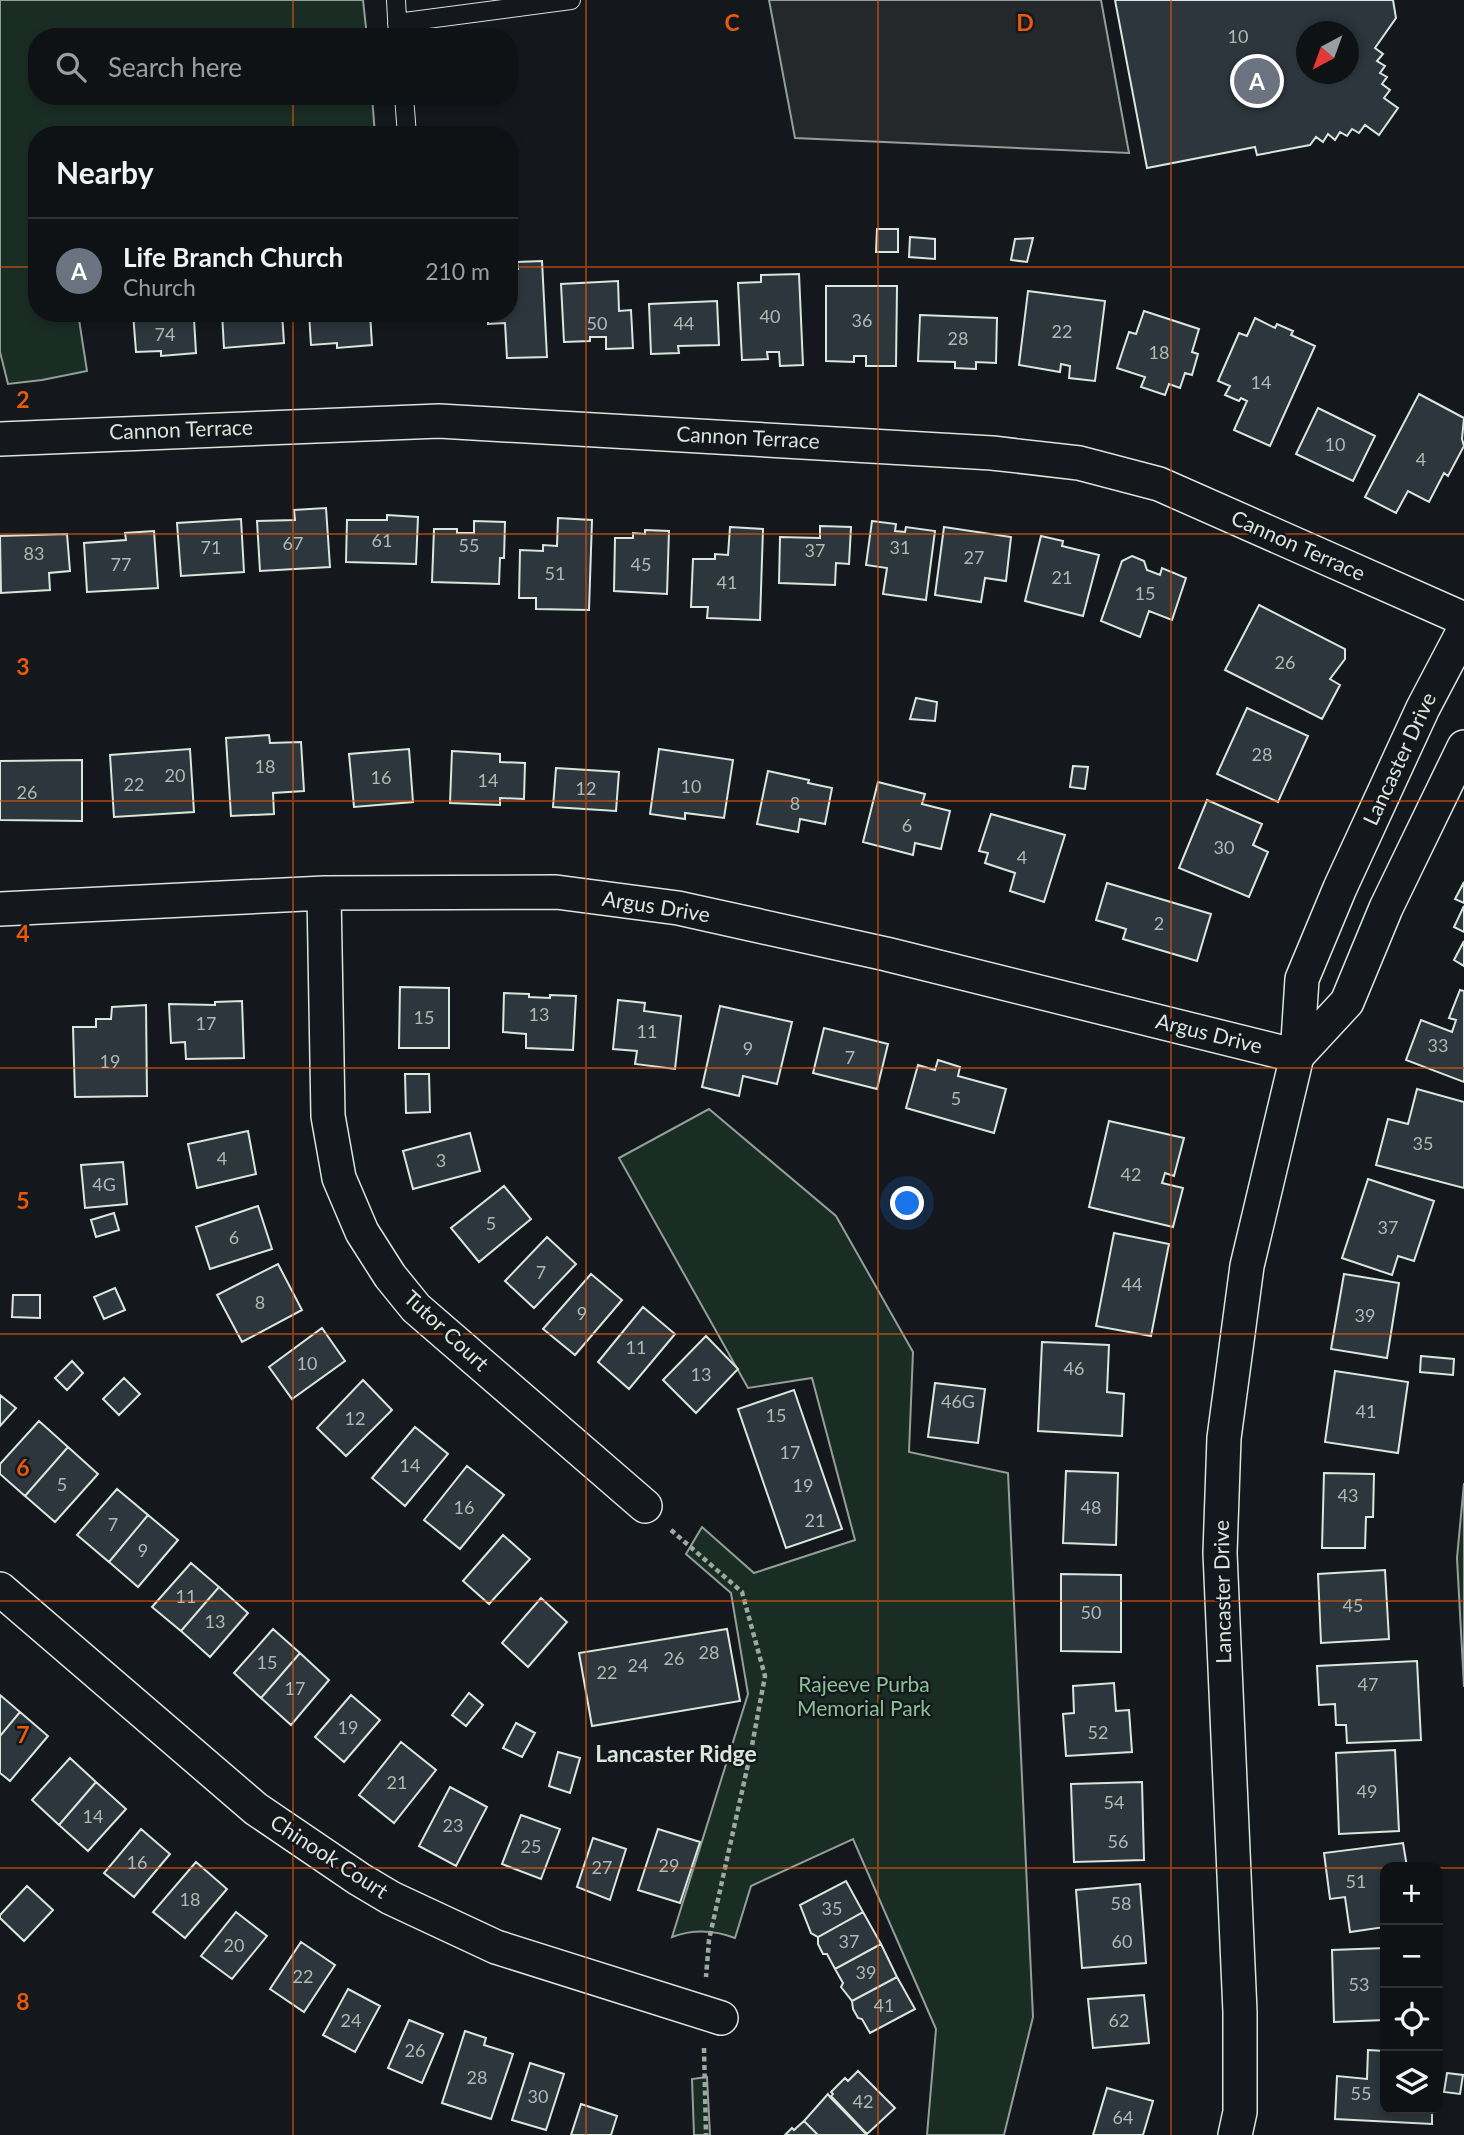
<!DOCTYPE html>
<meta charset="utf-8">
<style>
body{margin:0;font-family:Lato,sans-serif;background:#181b1e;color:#f1f3f6}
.controls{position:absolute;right:21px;bottom:21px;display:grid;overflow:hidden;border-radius:14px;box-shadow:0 4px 10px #0003}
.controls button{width:63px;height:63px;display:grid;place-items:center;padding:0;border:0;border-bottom:2px solid #2f3234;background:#0f1215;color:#f1f3f6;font:35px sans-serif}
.compass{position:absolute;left:1296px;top:21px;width:63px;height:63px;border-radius:50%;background:#0f1215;box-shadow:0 4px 10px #0003;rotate:221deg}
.you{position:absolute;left:908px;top:1204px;width:24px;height:24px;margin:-18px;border:5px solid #fff;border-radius:50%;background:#1a73e8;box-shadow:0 0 0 10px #1a73e833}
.badge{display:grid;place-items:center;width:46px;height:46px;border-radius:50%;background:#0b8043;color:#fff;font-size:23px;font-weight:700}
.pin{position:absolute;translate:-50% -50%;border:4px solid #fff;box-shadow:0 2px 7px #0006}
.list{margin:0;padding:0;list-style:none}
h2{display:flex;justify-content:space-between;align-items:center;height:91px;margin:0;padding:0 28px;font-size:30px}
h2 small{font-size:23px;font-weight:400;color:#9b9ea0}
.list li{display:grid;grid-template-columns:46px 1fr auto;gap:21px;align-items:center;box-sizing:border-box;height:105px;padding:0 28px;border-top:2px solid #2f3234}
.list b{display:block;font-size:26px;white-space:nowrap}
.list p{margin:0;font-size:23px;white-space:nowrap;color:#9b9ea0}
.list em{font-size:23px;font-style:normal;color:#9b9ea0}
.icon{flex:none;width:38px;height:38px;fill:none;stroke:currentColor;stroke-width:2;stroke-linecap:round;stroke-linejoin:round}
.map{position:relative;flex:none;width:1464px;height:2135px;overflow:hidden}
.search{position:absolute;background:#0f1215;box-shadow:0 4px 10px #0003;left:28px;top:28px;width:490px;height:77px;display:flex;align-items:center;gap:18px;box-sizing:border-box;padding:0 24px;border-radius:28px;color:#9b9ea0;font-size:26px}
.panel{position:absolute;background:#0f1215;box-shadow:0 4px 10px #0003;left:28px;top:126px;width:490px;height:196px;border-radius:28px}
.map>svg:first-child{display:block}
.green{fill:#1a2d24;stroke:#939e99;stroke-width:2}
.parking{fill:#24282b;stroke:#939e99;stroke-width:2}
.building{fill:#2c363c;stroke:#d8e6dc;stroke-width:2;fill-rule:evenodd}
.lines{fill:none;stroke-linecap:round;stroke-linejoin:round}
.service-casing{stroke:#d8e6dc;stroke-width:20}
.minor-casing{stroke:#d8e6dc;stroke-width:36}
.path{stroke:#9da8a2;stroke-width:4.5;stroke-dasharray:5 3.5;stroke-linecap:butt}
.service{stroke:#14181c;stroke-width:18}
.minor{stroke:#14181c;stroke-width:33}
.grid{fill:none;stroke:#e8590c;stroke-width:2;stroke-opacity:0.55}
.labels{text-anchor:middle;stroke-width:5;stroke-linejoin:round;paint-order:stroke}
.number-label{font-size:18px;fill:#adbab4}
.street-label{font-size:21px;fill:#d8e6dc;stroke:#14181c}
.park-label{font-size:21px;fill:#8ac095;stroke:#14181c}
.neighbourhood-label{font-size:23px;font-weight:bold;fill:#d8e6dc;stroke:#14181c}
.grid-label{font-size:23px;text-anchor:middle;font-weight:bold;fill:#e8590c;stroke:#14181c;stroke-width:5;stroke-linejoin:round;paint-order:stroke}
</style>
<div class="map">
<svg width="1464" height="2135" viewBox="0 0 1464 2135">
<rect width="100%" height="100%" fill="#14181c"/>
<!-- green -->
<path class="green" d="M0 0H363L367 37H37V96H372L375 135H37V313H78L87 371 42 380 8 384 0 352Z
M709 1109 836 1216 913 1352 909 1452 1008 1473 1033 2017 1004 2135H927L936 2029 853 1839 751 1886 735 1938C714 1930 693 1929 672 1937L748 1694 731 1593 686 1554 702 1527 754 1573 855 1540 812 1378 748 1388 619 1158Z
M1464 1483V1687L1457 1558Z
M707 2077 710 2135H694L692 2079Z"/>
<!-- parking -->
<path class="parking" d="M769 0H1101L1129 153 795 138Z"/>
<!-- building -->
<path class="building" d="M1115 0H1393L1396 18 1375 48 1383 54 1377 61 1385 66 1380 73 1387 77 1382 84 1390 90 1384 98 1398 108 1379 135 1365 125 1359 133 1352 129 1347 136 1340 132 1335 140 1328 134 1323 142 1316 137 1310 145 1257 155 1255 147 1147 168ZM1306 32H1348V74H1306Z
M877 229H898V252H876Z
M910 237 935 239V259L909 257Z
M1033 238 1027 262 1011 260 1015 239Z
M542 261 547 357 507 358 505 323 488 324V313H509V269H518L517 262Z
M799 274 803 365 780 366 779 352H767L768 359 742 360 738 283 761 282V275Z
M618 281 619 311 631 310 633 348 606 349V337H590V341L564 342 561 284Z
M826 286H897L896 366H866V356H854V362L826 361Z
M1028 291 1105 301 1095 381 1069 378 1070 366 1061 364 1060 372 1019 365Z
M717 301 719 345 678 346 679 353 651 354 649 304Z
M1144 311 1199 329 1192 352 1198 354 1192 375 1185 373 1180 388 1169 384 1165 395 1141 387 1145 377 1117 368 1129 332 1136 334Z
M133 313H183V320L194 319 196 353 161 356V351L136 352Z
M222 313H282L284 343 224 348Z
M309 313H370L372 345 337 348V343L311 345Z
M920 315 997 318 996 363 976 362V369L955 368V362L918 361Z
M1255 318 1275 328 1277 324 1293 331 1291 335 1315 346 1270 446 1234 430 1247 401 1241 398 1239 401 1225 395 1230 386 1218 381 1239 333 1247 336Z
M1419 394 1464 418 1462 439 1464 446 1448 476 1444 473 1429 502 1408 491 1396 513 1365 497Z
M1318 408 1375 436 1353 481 1296 454Z
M326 508 330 567 260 571 257 521 295 520 294 510Z
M387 515 418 517 416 564 346 562 347 520H387Z
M558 518 592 520 589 610 536 609V598H519L520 550 543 551V545L557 546Z
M241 519 244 572 181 576 177 523Z
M474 521 505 522 504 558H500L499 584 432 582 434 529H457V533H474Z
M872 521 896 524 895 531 905 532 906 527 935 531 926 600 883 594 887 568 866 565Z
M820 526 851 527 849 564 836 563 835 585 779 583 780 537 820 538Z
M730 527 763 529 760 620 707 618 708 607H691L693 559H715V554L728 555Z
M944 527 1011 537 1006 581 985 578 981 602 935 595Z
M645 530 669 531 667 594 614 591 615 538H633V533L645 534Z
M154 531 158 588 87 592 84 543 126 540 125 533Z
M67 534 70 571 49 573 50 590 1 593 0 536Z
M1041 536 1063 541 1062 546 1099 555 1083 616 1025 601Z
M1132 556 1144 561 1147 570 1160 575 1162 568 1186 578 1172 620 1149 611 1140 637 1101 621 1122 561Z
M1259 605 1345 649V659L1330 679 1340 685 1322 719 1225 670Z
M916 698 937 702 935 721 910 719Z
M1247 708 1308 736 1278 802 1217 774Z
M269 735 270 743 301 742 304 791 273 793 274 814 231 816 226 738Z
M190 749 194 812 114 817 110 755Z
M409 749 413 802 354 807 349 754Z
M659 749 733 760 724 818 685 813V819L650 814Z
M452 751 500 754V762L525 763 524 799 500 798V805L450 803Z
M82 760V821L0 820V761Z
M1073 766 1088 767 1085 789 1070 787Z
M556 768 619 772 616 811 553 807Z
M768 771 809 780 808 783 832 788 825 824 800 819 798 832 757 824Z
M878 782 925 794 922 804 950 811 941 849 915 843 913 855 863 842Z
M1207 800 1262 824 1253 845 1268 852 1249 897 1179 868Z
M991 814 1065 835 1044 902 1010 891 1015 873 985 863 988 853 979 851Z
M1464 882V903L1455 899Z
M1107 883 1211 914 1197 961 1123 939 1126 929 1096 920Z
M1464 906V932L1454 927Z
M1464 941V966L1454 960Z
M400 987 449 988V1048H399Z
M1460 990 1464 991V1082L1406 1060 1421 1020 1452 1032 1456 1020 1449 1018Z
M504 993 529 994V997L550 998V995L576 996 573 1050 526 1048V1034L503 1032Z
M618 1000 645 1003 644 1011 681 1016 675 1069 635 1064 637 1051 613 1049Z
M242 1001 244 1058 186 1059 185 1042 171 1043 169 1004 215 1005V1002Z
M146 1005 147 1096 75 1097 73 1027H96V1019H111L112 1007Z
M720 1006 792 1022 777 1084 743 1076 739 1096 702 1087Z
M824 1028 888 1044 877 1089 813 1073Z
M938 1060 960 1067 958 1076 1006 1089 994 1133 906 1108 918 1065 935 1070Z
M405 1074H429L430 1112 406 1113Z
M1417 1089 1464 1102V1188L1376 1165 1388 1119 1408 1124Z
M1109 1121 1184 1138 1174 1176 1165 1173 1162 1183 1183 1188 1173 1227 1089 1207Z
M248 1131 256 1174 197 1188 188 1144Z
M470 1133 480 1171 413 1189 403 1151Z
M123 1162 127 1204 85 1208 81 1165Z
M1368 1179 1434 1201 1414 1261 1398 1256 1392 1275 1342 1258Z
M504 1186 531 1219 479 1262 451 1228Z
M258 1206 272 1249 210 1269 196 1227Z
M114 1213 119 1230 96 1237 91 1220Z
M1114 1233 1169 1244 1151 1336 1096 1326Z
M547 1237 576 1264 534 1308 505 1281Z
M278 1264 302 1310 242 1342 217 1295Z
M591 1274 622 1300 575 1355 543 1329Z
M1344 1274 1399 1283 1387 1358 1331 1349Z
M115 1288 125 1310 104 1319 94 1297Z
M13 1295H40V1318L12 1317Z
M643 1307 675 1334 629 1389 598 1362Z
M322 1328 345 1361 292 1399 269 1367Z
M706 1336 738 1369 696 1413 663 1380Z
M1042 1342 1109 1345 1107 1392 1124 1394 1122 1436 1038 1431Z
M1421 1356 1454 1359 1453 1375 1420 1372Z
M72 1361 83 1373 67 1390 55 1378Z
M1335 1371 1408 1382 1398 1453 1325 1442Z
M124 1378 140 1394 119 1415 103 1399Z
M363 1380 392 1410 346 1456 317 1428Z
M935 1383 985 1389 978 1443 928 1437Z
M794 1390 842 1529 786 1548 738 1409Z
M0 1395 16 1408 0 1426Z
M39 1421 68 1447 25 1496 0 1474V1464Z
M415 1427 448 1454 405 1506 372 1478Z
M68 1447 98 1474 55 1522 25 1496Z
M467 1466 504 1495 460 1549 424 1520Z
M1066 1471 1118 1473 1116 1545 1063 1543Z
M1324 1473 1374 1474 1373 1517H1366L1365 1548H1322Z
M117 1489 148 1515 109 1562 77 1535Z
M148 1515 178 1540 138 1587 109 1562Z
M503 1535 530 1559 489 1604 463 1581Z
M191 1563 219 1587 181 1631 152 1607Z
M1385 1570 1389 1639 1321 1643 1318 1574Z
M1061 1574 1121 1575V1652L1061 1651Z
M219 1587 248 1613 210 1657 181 1631Z
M541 1598 567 1622 528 1667 502 1643Z
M273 1629 300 1653 261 1698 234 1673Z
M727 1629 740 1701 592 1726 579 1653Z
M300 1653 329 1680 291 1725 261 1698Z
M1417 1661 1421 1740 1347 1743 1346 1725H1336L1335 1704 1319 1705 1317 1666Z
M1114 1683 1116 1711 1129 1710 1132 1752 1066 1756 1063 1714 1074 1713 1073 1686Z
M469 1693 483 1705 466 1726 452 1715Z
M0 1695 20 1712 0 1736Z
M351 1695 380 1720 344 1762 315 1737Z
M20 1712 48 1736 10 1781 0 1773V1736Z
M516 1723 535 1733 522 1757 503 1748Z
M401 1742 436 1770 394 1823 359 1795Z
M1395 1750 1399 1831 1339 1834 1336 1753Z
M558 1752 580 1758 570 1793 549 1786Z
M70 1758 96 1782 59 1825 32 1800Z
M96 1782 126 1809 88 1851 59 1825Z
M1142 1782 1144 1860 1074 1862 1071 1784Z
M450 1787 487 1807 456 1866 419 1846Z
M521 1815 560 1829 541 1879 502 1864Z
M141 1829 170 1854 134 1897 104 1873Z
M658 1829 700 1842 680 1903 638 1890Z
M593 1838 626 1849 610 1900 577 1887Z
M1403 1843 1407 1867H1385V1927L1350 1932 1345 1897 1330 1899 1324 1853Z
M196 1862 227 1889 185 1938 153 1912Z
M846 1881 863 1912 818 1937 811 1933 800 1905Z
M1140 1884 1146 1963 1082 1968 1076 1890Z
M27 1886 53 1910 24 1941 0 1918V1915Z
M236 1912 267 1936 232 1979 201 1956Z
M863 1912 881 1944 835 1969 827 1954H823L818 1944V1937Z
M301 1942 335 1965 304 2012 270 1989Z
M881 1944 897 1977 852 2001 841 1987 843 1983 835 1969Z
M1385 1948V2020L1334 2022 1332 1950Z
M897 1977 915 2009 870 2033 862 2019 858 2018 853 2009 852 2001Z
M348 1989 380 2006 355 2052 323 2035Z
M1144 1995 1149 2043 1093 2048 1088 1999Z
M409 2020 443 2034 422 2083 388 2068Z
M465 2031 486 2038 484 2045 513 2054 491 2119 442 2103Z
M1368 2050 1385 2051V2109H1432V2124L1335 2119 1337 2076 1367 2079Z
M530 2063 564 2074 546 2130 512 2120Z
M858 2071 895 2108 867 2134 831 2096 833 2094 831 2092 845 2078 848 2081Z
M1447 2073 1463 2075 1460 2094 1444 2092Z
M1107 2088 1153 2101 1143 2135H1093Z
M828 2094 830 2097 867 2135H818L804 2121Z
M581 2104 617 2116 611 2135H571Z
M804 2121 818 2135H785L792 2128 794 2130Z"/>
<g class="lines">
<!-- service casing -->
<g class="service-casing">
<path id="service" d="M396 0 398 37
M397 23 571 0
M404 96 407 135"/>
</g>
<!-- minor casing -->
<g class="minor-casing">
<path id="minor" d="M0 439 439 421 992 453 1079 463 1159 484 1464 619
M324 893 328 1116 339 1178 362 1232 390 1276 416 1308 645 1506
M0 909 324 893 556 892 678 908 886 954 1297 1056
M1297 1056 1347 1002 1386 908 1464 747
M0 1589 256 1809 359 1879 391 1898 496 1947 721 2018
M1235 2135 1240 2112V2012L1220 1553 1224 1438 1247 1266 1297 1056 1302 979 1340 888 1423 708 1464 630"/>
</g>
<!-- path -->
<path class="path" d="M671 1530 742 1592 765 1676 751 1751 709 1940 706 1977
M704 2048 706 2135"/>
<!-- service -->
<use href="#service" class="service"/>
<!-- minor -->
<use href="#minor" class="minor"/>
</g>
<!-- grid -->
<path class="grid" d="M293 0V37M586 0V2135M878 0V2135M1171 0V2135M293 96V135M0 267H37M509 267H1464M293 313V2135M0 534H1464M0 801H1464M0 1068H1464M0 1334H1464M0 1601H1464M0 1868H1385M1438 1868H1464"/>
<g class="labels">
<!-- number labels -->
<g class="number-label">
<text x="1238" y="43">10</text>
<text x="770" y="323">40</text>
<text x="862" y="327">36</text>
<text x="597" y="330">50</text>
<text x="684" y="330">44</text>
<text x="1062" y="338">22</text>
<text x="165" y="341">74</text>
<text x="958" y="345">28</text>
<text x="1159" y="359">18</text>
<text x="1261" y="389">14</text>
<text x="1335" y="451">10</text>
<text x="1421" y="466">4</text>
<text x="382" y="547">61</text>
<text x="293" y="550">67</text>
<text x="469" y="552">55</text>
<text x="211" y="554">71</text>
<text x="900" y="554">31</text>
<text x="815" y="557">37</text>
<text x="34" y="560">83</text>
<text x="974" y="564">27</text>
<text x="121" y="571">77</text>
<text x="641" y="571">45</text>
<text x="555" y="580">51</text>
<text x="1062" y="584">21</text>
<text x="727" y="589">41</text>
<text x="1145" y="600">15</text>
<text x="1285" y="669">26</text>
<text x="1262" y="761">28</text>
<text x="265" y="773">18</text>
<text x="175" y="782">20</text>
<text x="381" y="784">16</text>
<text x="488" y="787">14</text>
<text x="134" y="791">22</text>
<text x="691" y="793">10</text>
<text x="586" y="795">12</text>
<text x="27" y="799">26</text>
<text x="795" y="810">8</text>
<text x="907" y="832">6</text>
<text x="1224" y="854">30</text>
<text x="1022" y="864">4</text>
<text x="1159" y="930">2</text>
<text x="539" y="1021">13</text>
<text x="424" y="1024">15</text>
<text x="206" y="1030">17</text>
<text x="647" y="1038">11</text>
<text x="1438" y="1052">33</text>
<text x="748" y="1055">9</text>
<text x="850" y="1064">7</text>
<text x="110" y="1068">19</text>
<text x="956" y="1105">5</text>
<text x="1423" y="1150">35</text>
<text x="222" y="1165">4</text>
<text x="441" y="1167">3</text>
<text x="1131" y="1181">42</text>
<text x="104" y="1191">4G</text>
<text x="491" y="1230">5</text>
<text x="1388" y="1234">37</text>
<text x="234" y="1244">6</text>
<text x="541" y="1279">7</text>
<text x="1132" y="1291">44</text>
<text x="260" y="1309">8</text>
<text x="582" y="1320">9</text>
<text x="1365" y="1322">39</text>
<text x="636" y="1354">11</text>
<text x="307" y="1370">10</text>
<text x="1074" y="1375">46</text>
<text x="701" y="1381">13</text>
<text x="958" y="1408">46G</text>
<text x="1366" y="1418">41</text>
<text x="776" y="1422">15</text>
<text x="355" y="1425">12</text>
<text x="790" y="1459">17</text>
<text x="410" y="1472">14</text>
<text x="62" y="1491">5</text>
<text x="803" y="1492">19</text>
<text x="1348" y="1502">43</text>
<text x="464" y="1514">16</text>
<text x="1091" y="1514">48</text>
<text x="815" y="1527">21</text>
<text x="113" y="1531">7</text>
<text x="143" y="1557">9</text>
<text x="186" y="1603">11</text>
<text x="1353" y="1612">45</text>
<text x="1091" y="1619">50</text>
<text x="215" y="1628">13</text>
<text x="709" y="1659">28</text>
<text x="674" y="1665">26</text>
<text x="267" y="1669">15</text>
<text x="638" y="1672">24</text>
<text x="607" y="1679">22</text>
<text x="1368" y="1691">47</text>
<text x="295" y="1695">17</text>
<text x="348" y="1734">19</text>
<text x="1098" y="1739">52</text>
<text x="397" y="1789">21</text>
<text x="1367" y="1798">49</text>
<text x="1114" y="1809">54</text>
<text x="93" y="1823">14</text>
<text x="453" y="1832">23</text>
<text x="1118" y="1848">56</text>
<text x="531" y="1853">25</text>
<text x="137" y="1869">16</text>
<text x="669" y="1872">29</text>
<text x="602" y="1874">27</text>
<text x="1356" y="1888">51</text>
<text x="190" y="1906">18</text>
<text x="1121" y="1910">58</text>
<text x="832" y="1915">35</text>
<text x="849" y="1948">37</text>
<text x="1122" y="1948">60</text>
<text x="234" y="1952">20</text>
<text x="866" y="1979">39</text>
<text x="303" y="1983">22</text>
<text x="1359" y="1991">53</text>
<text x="884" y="2012">41</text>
<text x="351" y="2027">24</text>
<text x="1119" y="2027">62</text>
<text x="415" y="2057">26</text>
<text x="477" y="2084">28</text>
<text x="1361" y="2100">55</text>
<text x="538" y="2103">30</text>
<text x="863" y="2108">42</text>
<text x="1123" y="2124">64</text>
</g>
<!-- street labels -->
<g class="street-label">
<text transform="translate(181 430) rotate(-2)" y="7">Cannon Terrace</text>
<text transform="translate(748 438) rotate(3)" y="7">Cannon Terrace</text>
<text transform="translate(1298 546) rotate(24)" y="7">Cannon Terrace</text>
<text transform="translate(1400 759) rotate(-65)" y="7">Lancaster Drive</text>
<text transform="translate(656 907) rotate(9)" y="7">Argus Drive</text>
<text transform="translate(1209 1034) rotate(14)" y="7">Argus Drive</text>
<text transform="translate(446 1331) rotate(43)" y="7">Tutor Court</text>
<text transform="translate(1223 1592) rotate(-91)" y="7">Lancaster Drive</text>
<text transform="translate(329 1857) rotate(33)" y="7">Chinook Court</text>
</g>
<!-- park labels -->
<g class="park-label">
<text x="864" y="1692">Rajeeve Purba<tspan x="864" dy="24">Memorial Park</tspan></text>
</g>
<!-- neighbourhood labels -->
<g class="neighbourhood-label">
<text x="676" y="1762">Lancaster Ridge</text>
</g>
</g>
<g class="grid-label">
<text x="732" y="31">C</text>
<text x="1025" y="31">D</text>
<text x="23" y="408">2</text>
<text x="23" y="675">3</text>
<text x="23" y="942">4</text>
<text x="23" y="1209">5</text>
<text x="23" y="1476">6</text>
<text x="23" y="1743">7</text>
<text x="23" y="2010">8</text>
</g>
</svg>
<div class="controls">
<button>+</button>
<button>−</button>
<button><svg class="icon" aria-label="locate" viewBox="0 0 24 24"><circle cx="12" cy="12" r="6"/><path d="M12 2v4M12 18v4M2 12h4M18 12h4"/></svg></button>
<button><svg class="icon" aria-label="layers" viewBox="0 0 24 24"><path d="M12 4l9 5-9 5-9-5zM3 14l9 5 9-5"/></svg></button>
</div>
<svg class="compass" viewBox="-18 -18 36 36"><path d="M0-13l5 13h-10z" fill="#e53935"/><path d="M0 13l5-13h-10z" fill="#9b9ea0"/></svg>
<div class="you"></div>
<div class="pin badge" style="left:1257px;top:81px;background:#6b7280">A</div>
<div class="search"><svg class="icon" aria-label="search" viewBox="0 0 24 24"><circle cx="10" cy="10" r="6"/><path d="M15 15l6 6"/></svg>Search here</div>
<section class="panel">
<h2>Nearby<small></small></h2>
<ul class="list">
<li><span class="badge" style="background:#6b7280">A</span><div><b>Life Branch Church</b><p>Church</p></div><em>210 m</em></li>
</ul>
</section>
</div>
